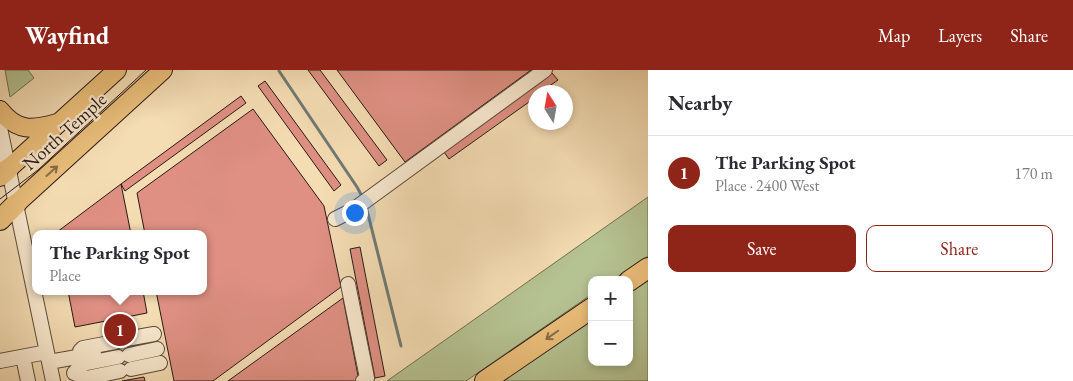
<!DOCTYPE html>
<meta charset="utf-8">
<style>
body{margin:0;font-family:"EB Garamond",serif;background:#f7f7f7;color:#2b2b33}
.controls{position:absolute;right:15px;bottom:15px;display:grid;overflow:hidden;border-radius:10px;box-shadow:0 2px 8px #0003}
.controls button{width:45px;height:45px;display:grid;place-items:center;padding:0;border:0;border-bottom:1px solid #e1e1e2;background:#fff;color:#2b2b33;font:25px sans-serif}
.compass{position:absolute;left:528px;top:15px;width:45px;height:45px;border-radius:50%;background:#fff;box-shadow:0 2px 8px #0003;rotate:349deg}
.you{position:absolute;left:354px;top:142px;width:18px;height:18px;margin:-12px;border:4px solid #fff;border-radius:50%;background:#1a73e8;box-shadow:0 0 0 8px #1a73e833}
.badge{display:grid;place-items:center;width:32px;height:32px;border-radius:50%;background:#8f2418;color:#fff;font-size:16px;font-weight:700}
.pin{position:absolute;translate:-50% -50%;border:2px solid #fff;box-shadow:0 1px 5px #0006}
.popup{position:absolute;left:32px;top:160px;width:175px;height:65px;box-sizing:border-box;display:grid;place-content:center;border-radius:10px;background:#fff;filter:drop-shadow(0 1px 4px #0005);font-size:16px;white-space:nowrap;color:#7c7c81}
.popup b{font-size:19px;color:#2b2b33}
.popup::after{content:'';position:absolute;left:50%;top:100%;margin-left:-10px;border:10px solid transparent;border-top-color:#fff}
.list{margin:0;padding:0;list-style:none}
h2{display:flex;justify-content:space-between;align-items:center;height:65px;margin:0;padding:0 20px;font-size:21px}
h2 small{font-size:16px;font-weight:400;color:#7c7c81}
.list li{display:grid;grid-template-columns:32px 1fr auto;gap:15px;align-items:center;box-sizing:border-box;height:75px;padding:0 20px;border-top:1px solid #e1e1e2}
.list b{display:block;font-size:19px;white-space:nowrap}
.list p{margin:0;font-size:16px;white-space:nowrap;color:#7c7c81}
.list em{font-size:16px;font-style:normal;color:#7c7c81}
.actions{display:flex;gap:10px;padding:15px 20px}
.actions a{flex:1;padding:11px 0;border:1px solid #8f2418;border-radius:10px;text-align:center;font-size:18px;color:#8f2418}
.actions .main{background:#8f2418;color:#fff}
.map{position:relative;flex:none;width:648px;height:311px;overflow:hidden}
header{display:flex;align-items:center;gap:30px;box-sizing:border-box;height:70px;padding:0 25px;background:#8f2418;color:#fff}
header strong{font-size:24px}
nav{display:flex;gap:28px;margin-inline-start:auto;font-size:18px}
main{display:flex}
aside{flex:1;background:#fff}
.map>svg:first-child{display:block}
.green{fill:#b5c291;stroke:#6f6e52}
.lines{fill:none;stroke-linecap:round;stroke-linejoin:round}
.stream{stroke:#6f7a74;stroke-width:3}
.building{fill:#df9083;stroke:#291913}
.minor-tunnel{stroke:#cbb593;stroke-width:14;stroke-dasharray:14 7;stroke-linecap:butt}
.minor-casing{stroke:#5c4a3b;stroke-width:16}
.major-casing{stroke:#291913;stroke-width:20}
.highway-casing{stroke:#291913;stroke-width:22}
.minor{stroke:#f8e8ce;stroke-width:14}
.major{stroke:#eabe7a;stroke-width:18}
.highway{stroke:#eabe7a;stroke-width:20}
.tram{stroke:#291913;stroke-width:1}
.oneway{stroke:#8a6c46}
.labels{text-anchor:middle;stroke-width:4.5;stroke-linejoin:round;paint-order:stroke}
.street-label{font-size:19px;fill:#291913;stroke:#f8e8ce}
</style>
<header>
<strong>Wayfind</strong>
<nav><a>Map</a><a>Layers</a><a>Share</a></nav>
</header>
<main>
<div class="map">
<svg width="648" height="311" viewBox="0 0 648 311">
<rect width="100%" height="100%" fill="#f4dcb3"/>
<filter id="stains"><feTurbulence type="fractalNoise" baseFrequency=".004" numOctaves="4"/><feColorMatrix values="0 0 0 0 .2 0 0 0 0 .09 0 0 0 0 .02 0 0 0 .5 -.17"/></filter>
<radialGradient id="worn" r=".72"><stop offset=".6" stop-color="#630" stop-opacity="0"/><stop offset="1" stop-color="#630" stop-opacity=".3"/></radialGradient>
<!-- green -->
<path class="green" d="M5 0H28L34 8 10 27Z
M648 127V186L613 210H592V224L466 311H387Z
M648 207V311H494L592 245V292H629V220Z"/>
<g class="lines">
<!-- stream -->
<path class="stream" d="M279 1 357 117 363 128
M366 136 401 276"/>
</g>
<!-- building -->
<path class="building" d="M308 0H320L387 90 379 96Z
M337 0H531L405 92Z
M552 3 558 10 541 22H536V27L449 89 444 82Z
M265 11 341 115 334 121 258 16Z
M241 26 246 33 125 121 121 114Z
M253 39 324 136 341 217 213 311H174L156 221H204V164H145L137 123Z
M121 114 131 164H57V162Z
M360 177 385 306 375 308 350 179Z
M68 221H143L147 243 75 257Z
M343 228 359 311H228Z
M131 252 134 264 110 269 107 257Z
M125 267 132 303 121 305 114 269Z
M144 307 145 311H122Z"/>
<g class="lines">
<!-- minor-tunnel -->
<path class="minor-tunnel" d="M116 280 127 277
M119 294 130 292"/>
<!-- minor casing -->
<g class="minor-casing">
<path id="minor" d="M0 58 53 311
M335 149 353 140 545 0
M348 214 367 308 363 311
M126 269 154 264
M80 281 83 278 115 272
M129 285 157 279
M23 287 28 311
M118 287 83 294 74 303 86 308 120 301
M0 291 47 282
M49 292 94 284
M131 299 160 293"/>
</g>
<!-- major casing -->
<g class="major-casing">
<path id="major" d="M0 40C17 62 33 60 57 53
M8 99 117 0
M16 134 163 0"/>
</g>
<!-- highway casing -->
<g class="highway-casing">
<path id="highway" d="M0 106 8 99
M0 150 16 134
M629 211 648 198
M485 311 592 238"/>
</g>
<!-- minor -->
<use href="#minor" class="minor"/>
<!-- major -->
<use href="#major" class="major"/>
<!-- highway -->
<use href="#highway" class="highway"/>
<!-- tram -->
<path class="tram" d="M0 129 38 100 146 0"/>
</g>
<!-- one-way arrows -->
<defs><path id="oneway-shaft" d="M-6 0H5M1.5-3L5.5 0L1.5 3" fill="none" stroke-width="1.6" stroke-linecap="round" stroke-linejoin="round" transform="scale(1.25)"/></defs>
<g class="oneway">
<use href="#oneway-shaft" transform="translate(52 101) rotate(-42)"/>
<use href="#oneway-shaft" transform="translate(552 265) rotate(145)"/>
</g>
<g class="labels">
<!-- street labels -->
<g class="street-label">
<text transform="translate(64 61) rotate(-42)" y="7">North Temple</text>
</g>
</g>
<rect width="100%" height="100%" filter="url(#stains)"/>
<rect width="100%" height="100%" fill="url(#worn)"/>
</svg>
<div class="controls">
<button>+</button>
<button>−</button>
</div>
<svg class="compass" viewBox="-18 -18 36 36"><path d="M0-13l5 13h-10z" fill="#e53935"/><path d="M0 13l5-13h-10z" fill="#7c7c81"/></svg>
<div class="you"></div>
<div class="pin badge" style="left:120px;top:260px">1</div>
<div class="popup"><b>The Parking Spot</b>Place</div>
</div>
<aside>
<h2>Nearby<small></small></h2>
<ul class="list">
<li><span class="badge">1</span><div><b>The Parking Spot</b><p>Place · 2400 West</p></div><em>170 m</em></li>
</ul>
<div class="actions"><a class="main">Save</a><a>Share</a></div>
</aside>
</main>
